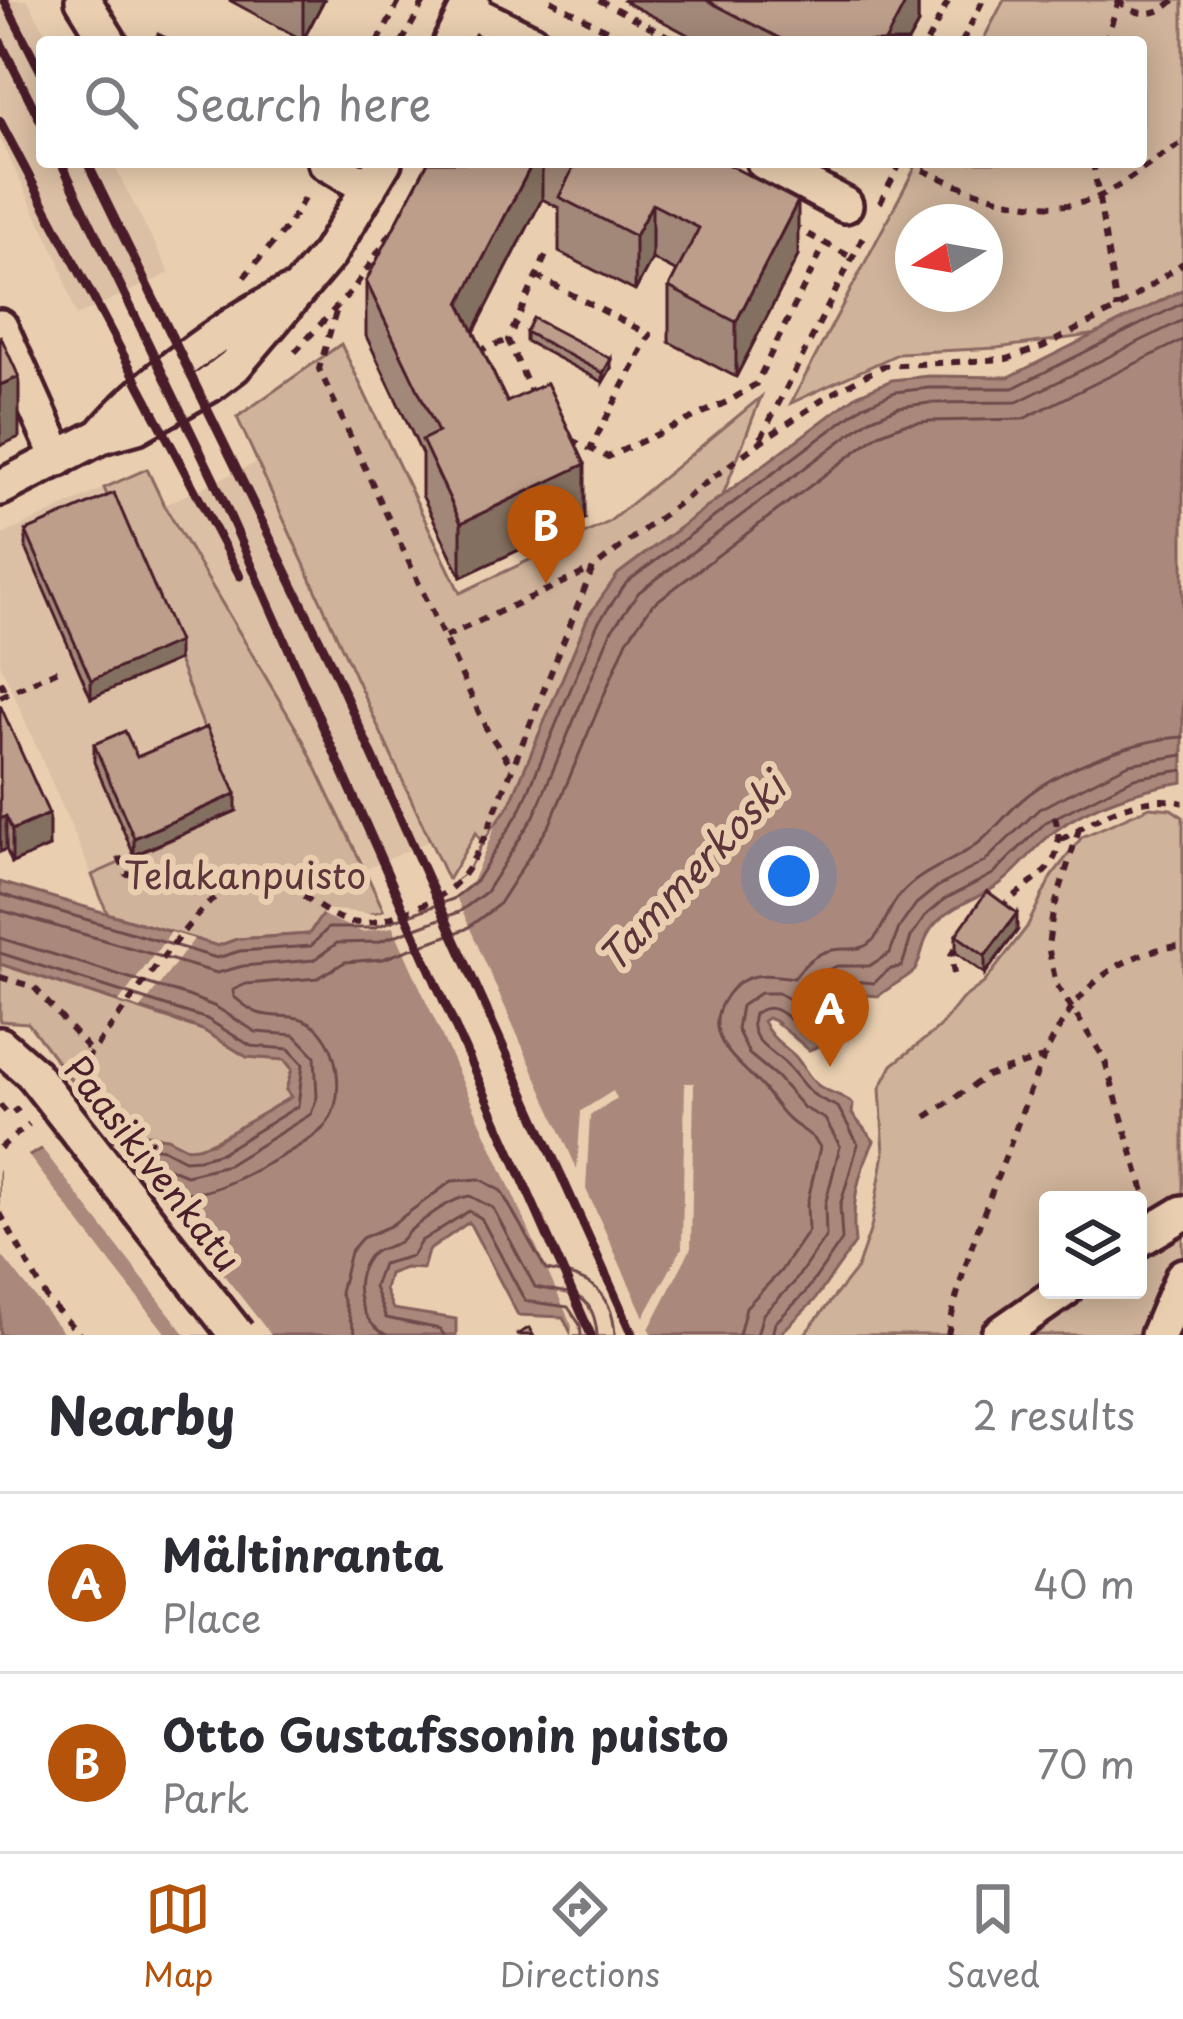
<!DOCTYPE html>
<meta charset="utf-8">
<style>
body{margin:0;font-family:"Playpen Sans",sans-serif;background:#f2f2f3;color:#2b2b33}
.controls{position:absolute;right:36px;bottom:36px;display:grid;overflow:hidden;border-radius:12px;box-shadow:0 6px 30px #0003}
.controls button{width:108px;height:108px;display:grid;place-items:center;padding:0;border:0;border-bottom:3px solid #e1e1e2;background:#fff;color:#2b2b33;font:60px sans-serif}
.compass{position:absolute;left:895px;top:204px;width:108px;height:108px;border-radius:50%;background:#fff;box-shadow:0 6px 30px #0003;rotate:259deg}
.you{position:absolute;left:789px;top:876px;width:42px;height:42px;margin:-30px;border:9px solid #fff;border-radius:50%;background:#1a73e8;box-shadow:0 0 0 18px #1a73e833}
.badge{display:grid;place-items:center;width:78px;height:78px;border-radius:50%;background:#b45309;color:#fff;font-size:39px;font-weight:700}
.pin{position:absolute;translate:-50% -99px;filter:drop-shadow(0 3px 6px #0008)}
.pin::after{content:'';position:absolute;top:63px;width:42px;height:36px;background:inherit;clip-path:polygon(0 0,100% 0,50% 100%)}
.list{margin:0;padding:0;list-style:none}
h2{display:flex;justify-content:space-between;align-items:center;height:156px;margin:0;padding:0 48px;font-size:51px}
h2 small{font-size:39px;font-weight:400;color:#7c7c81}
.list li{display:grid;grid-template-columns:78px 1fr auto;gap:36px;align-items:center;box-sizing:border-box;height:180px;padding:0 48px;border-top:3px solid #e1e1e2}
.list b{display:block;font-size:45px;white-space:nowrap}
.list p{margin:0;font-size:39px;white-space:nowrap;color:#7c7c81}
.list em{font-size:39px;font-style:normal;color:#7c7c81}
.icon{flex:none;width:66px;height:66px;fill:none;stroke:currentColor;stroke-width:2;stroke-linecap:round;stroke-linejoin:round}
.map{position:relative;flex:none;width:1183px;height:1335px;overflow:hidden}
.search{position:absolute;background:#fff;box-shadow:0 6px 30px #0003;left:36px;right:36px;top:36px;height:132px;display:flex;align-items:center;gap:30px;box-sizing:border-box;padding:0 42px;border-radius:12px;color:#7c7c81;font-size:45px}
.sheet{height:516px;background:#fff}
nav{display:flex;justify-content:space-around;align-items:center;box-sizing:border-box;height:168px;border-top:3px solid #e1e1e2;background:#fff;font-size:33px;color:#7c7c81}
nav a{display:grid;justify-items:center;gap:6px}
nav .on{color:#b45309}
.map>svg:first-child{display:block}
.built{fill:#dcc0a5}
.green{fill:#cfb39a;stroke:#8c6962;stroke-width:3;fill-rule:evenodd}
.water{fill:#aa897b;stroke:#845f5b;stroke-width:3}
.pier{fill:#e9cfb0}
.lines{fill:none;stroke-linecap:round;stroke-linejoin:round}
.shore{stroke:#70494b;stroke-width:3}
.minor-casing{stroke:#4a1f2b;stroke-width:42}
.path{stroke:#4a1f2b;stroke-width:6;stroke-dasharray:9 9;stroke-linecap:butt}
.minor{stroke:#e9cfb0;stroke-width:33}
.rail{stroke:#4a1f2b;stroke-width:9}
.minor-bridge-casing{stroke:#4a1f2b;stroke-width:42;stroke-linecap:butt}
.minor-bridge{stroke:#e9cfb0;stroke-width:33}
.wall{fill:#a28878;stroke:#4a1f2b;stroke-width:3}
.shaded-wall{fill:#846f61;stroke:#4a1f2b;stroke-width:3}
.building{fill:#bc9e8b;stroke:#4a1f2b;stroke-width:3}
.labels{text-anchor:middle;stroke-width:12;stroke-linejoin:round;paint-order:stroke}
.park-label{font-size:36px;fill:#5e353c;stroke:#e9cfb0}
.street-label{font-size:36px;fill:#4a1f2b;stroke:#e9cfb0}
.water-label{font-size:39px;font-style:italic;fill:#5d343b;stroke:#e9cfb0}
</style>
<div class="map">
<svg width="1183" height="1335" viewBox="0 0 1183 1335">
<rect width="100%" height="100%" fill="#e9cfb0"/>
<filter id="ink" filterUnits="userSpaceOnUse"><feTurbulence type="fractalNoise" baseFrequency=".00833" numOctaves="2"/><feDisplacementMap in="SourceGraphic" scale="24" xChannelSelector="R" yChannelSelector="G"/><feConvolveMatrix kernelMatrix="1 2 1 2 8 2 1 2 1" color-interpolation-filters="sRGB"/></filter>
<g filter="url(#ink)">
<!-- built -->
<path class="built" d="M0 0H28L50 42H42V162H112L170 273 76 316 59 261 0 139Z
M258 462 431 840 367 869 303 740 164 505Z
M104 488 178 660 236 811 92 875 0 663V536Z"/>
<!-- green -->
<path class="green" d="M1004 0H1183V289L1098 334 997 348 900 353 791 403 918 162H1141V42H982ZM913 222H985V294H913Z
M341 344 460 593 609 522 761 397 723 495 618 574 588 617 510 804 482 843 476 832 448 880 237 417Z
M147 469 164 505 303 740 384 911 314 926 309 934 237 939 218 946 107 913 92 875 236 811 178 660 104 488Z
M1150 807 1171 809 1183 817V1335H804L857 1268 871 1228 884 1153 880 1088 892 1065 939 1028 962 999 984 983 1027 927 1051 877 1082 837ZM1048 1200H1138V1290H1048Z
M0 964 203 1030 247 1057 285 1060 292 1069 286 1090 292 1097C270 1108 209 1150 189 1148 177 1147 166 1137 153 1135 136 1132 122 1133 106 1126L28 1023 0 1021Z"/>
<!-- water -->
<path class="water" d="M1183 290V782C1140 789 1090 804 1055 831 1035 846 1021 868 1001 883 981 898 956 903 938 921 922 936 924 953 915 970 911 976 888 987 879 996L839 993 830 1042 809 1050 775 1021 768 1018 763 1021C770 1038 782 1044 795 1056 804 1066 808 1078 819 1086 831 1094 842 1094 853 1104L852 1114 874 1141C857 1175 851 1205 855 1243L814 1301 779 1335H572L563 1317 518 1315 469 1222 428 1251 423 1269 405 1268 389 1274 385 1290 393 1309 456 1319V1335H0V1172L91 1122 124 1133 167 1138 187 1148 197 1147 214 1142 291 1097 286 1090 292 1069 285 1060 247 1057 203 1030 179 1021 0 964V882L218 946 237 939 309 934 322 915 369 917 449 887 468 872 482 843 510 804 588 617 618 574 857 395 892 380 928 376 1009 377Z"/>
<!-- pier -->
<path class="pier" d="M497 821 472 882 457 899 577 1169 581 1111 613 1091 617 1099 590 1115 586 1189 644 1317 682 1248 685 1083H694L691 1248 649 1329 652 1335H571L572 1326 393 927 362 932 322 915 324 909 375 914 385 911 383 905 448 880 451 885 468 872Z
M171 932 194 939 141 1009 119 1002Z
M89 1116 101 1119 271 1335H186L37 1142Z
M24 1150 113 1266 167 1335H65L0 1253V1165Z"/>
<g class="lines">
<!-- shore -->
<path class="shore" d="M0 894 217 958 240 951 311 946 328 928H373L453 899 476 881 521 809 598 623 627 582 863 406 895 392 928 388H1013L1183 303
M0 910 217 973 243 966 314 960 337 943 378 942 459 912 486 892 534 816 611 631 639 592 870 419 899 407 929 403 1017 402 1183 320
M0 938 188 996 216 1007 256 1032 295 1035 315 1056 317 1097 311 1114 228 1165 186 1175 157 1163 125 1160
M0 953 207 1019 251 1046 289 1049 303 1064 298 1106 221 1153 199 1159 184 1160 163 1149 109 1140
M139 1179C162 1182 177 1196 202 1192 226 1188 310 1144 325 1126 345 1100 340 1053 319 1030 300 1010 279 1020 258 1013 249 1010 241 1002 234 997L233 990 246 984 318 978 345 962 383 959 466 929 498 905 550 824 627 640 652 605 879 434 904 424 930 421 1023 419 1183 340
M356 1335 340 1292 350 1252 362 1238 390 1226 452 1181 480 1179 501 1191 546 1270C587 1277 612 1287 615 1335
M387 1335C361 1323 350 1286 366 1261 374 1247 387 1249 399 1242 404 1239 406 1233 412 1229 427 1217 451 1198 470 1196L493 1208 535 1287C569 1294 594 1290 597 1335
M444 1335 440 1329 386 1318 374 1287 382 1264 412 1256 421 1241 469 1211 481 1218 525 1301 568 1307 580 1325 581 1335
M739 1335 746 1307 780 1272 808 1231 807 1204 820 1147C812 1134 805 1132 793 1123 780 1113 773 1100 763 1088 740 1062 697 1037 727 995 745 970 769 974 794 978 828 931 851 961 872 941 884 930 888 908 900 895 921 870 952 863 976 845 993 832 1006 814 1022 800 1057 769 1137 739 1183 737
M757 1335 763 1314 793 1284 826 1236 825 1205 840 1146 825 1119 804 1108 777 1077 749 1054 737 1029 741 1006 760 993H778L805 1008 821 973 837 966H869L890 953 899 928 916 904 937 887 984 862 1039 809 1129 764 1183 755
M772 1335 775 1323 805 1293 842 1240 840 1206 858 1144 838 1107C804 1092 811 1092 788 1066 773 1050 746 1041 754 1014 776 997 790 1022 808 1035H815L831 984 840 980 874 983 888 970 902 966 911 937 926 915 945 899 993 874 1046 822 1134 778 1183 770"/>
<!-- minor casing -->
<g class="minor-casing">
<path id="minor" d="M83 0 109 42
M467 10 532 42
M451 42 472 0
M325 162 369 188
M764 162 845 205
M0 327 59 459
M101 436C141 387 230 321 289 294
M0 488 101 436 137 426 209 385 234 366 329 254 384 162
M0 1045 32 1073
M1138 1240 1183 1213
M999 1335 1064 1290
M1158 1335 1183 1276"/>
</g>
<!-- path -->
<path class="path" d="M551 0 628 42
M599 0 679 42
M1118 0C1135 17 1157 18 1174 0
M378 42 400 0
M402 42 425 0
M927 42 949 0
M962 42 983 0
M1105 42 1119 1
M907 162C955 187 1041 221 1096 198 1126 185 1153 159 1183 143
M1093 162 1117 309
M880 203 901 162
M792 226 853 258
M536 276 650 335 590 449
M244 277 287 227 308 192
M336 312 319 369 488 732 511 765
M478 351 508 340
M295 352 354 288 395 227
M533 396 508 340 547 253
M761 438 866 231
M571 440 608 457 731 400 756 384 825 244
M445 637 590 570
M0 681 6 694
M0 697 58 670
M1079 829 1053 912 1048 946 1056 984 1104 1058 1145 1195
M1061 840C1095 818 1143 791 1183 803
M119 857 126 874 209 876 239 880
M1000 908C1036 875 1071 869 1054 814
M954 974 951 955 958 944
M0 977 34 987 92 1053
M74 1074C110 1034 194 903 232 885 291 857 314 926 366 923 381 922 397 915 410 910 456 892 464 879 485 836L593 568 760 442 831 394 883 366 1007 359 1042 347 1117 309 1183 263
M0 1105 9 1115 19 1108
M926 1117 987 1076 1043 1058
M0 1148 29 1124
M0 1213 47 1299 80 1335
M948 1335C960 1270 984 1212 1008 1150 1028 1097 1046 1036 1085 992 1109 966 1148 947 1183 946"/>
<!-- minor -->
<use href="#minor" class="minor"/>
<!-- rail -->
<path class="rail" d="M4 0 42 74
M0 41 42 124
M0 121 240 576
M61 162 215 482 591 1335
M87 162 328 657 633 1335"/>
<!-- minor-bridge casing -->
<g class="minor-bridge-casing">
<path id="minor-bridge" d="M32 1073 237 1335"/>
</g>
<!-- minor-bridge -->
<use href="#minor-bridge" class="minor-bridge"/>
</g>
<!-- wall -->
<path class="wall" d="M229 0H324L303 40Z
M622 0H918V24L908 42H702Z
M428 162H723L798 256 736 377 669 342V287L677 272 652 259 635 291 559 252V208L542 199 474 332 507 402 585 519 461 577 422 495V454L366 336V281Z
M526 332 611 368 603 382 526 341Z
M26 531 178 660 91 698 26 548Z
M0 705 49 847 12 863 6 849Z
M94 744 137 757 236 811 134 855 94 762Z
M1017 931 985 974 956 953V935Z"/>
<!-- shaded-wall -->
<path class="shaded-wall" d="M303 0H324L303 40Z
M900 0H918V24L908 42H885Z
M533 162H542V199L460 358V303Z
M798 201V256L736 377V322Z
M652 204V259L635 291V236Z
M611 359V368L603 382V373Z
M19 377V437L0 446V385Z
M585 464V519L461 577V523Z
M178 642V660L91 698V680Z
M236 794V811L134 855V838Z
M49 814V847L12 863V830Z
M6 816V849L0 852V819Z
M1017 913V931L985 974V956Z"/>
<!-- building -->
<path class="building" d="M706 0H907L885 42H787Z
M158 34 175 42H155Z
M428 162H533L460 303 507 402 547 383 585 464 461 523 422 440 438 432 366 281Z
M576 162H723L798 201 736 322 669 287 699 228 652 204 635 236 559 197Z
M533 318 611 359 603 373 526 332Z
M0 335 19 377 0 385Z
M114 493 178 642 91 680 26 531Z
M0 705 49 814 12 830 6 816 0 819Z
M207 727 236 794 134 838 94 744 125 731 137 757Z
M987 891 1017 913 985 956 956 935Z
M529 1328 533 1335H516Z"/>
</g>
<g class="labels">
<!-- park labels -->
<g class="park-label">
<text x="245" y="889">Telakanpuisto</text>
</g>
<!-- street labels -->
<g class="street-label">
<text transform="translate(152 1164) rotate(52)" y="13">Paasikivenkatu</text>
</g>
<!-- water labels -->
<g class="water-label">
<text transform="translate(692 873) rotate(-47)" y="14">Tammerkoski</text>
</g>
</g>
</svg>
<div class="controls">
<button><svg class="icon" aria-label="layers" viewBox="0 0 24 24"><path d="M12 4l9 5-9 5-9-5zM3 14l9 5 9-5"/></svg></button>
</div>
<svg class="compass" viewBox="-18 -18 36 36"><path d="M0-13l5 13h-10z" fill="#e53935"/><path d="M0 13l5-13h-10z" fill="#7c7c81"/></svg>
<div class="you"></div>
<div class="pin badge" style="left:830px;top:1067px">A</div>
<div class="pin badge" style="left:546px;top:584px">B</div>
<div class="search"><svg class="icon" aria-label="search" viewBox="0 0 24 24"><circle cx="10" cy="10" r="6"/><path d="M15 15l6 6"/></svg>Search here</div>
</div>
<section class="sheet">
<h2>Nearby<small>2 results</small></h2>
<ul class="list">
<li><span class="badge">A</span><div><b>Mältinranta</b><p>Place</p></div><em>40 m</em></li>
<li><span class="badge">B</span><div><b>Otto Gustafssonin puisto</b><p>Park</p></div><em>70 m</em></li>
</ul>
</section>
<nav>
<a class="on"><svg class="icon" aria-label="map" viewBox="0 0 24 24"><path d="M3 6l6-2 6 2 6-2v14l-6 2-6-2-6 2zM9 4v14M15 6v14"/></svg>Map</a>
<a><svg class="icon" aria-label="directions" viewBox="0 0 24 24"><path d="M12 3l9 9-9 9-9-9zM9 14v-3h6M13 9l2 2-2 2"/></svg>Directions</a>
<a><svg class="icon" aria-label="saved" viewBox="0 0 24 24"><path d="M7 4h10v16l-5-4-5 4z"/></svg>Saved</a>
</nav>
